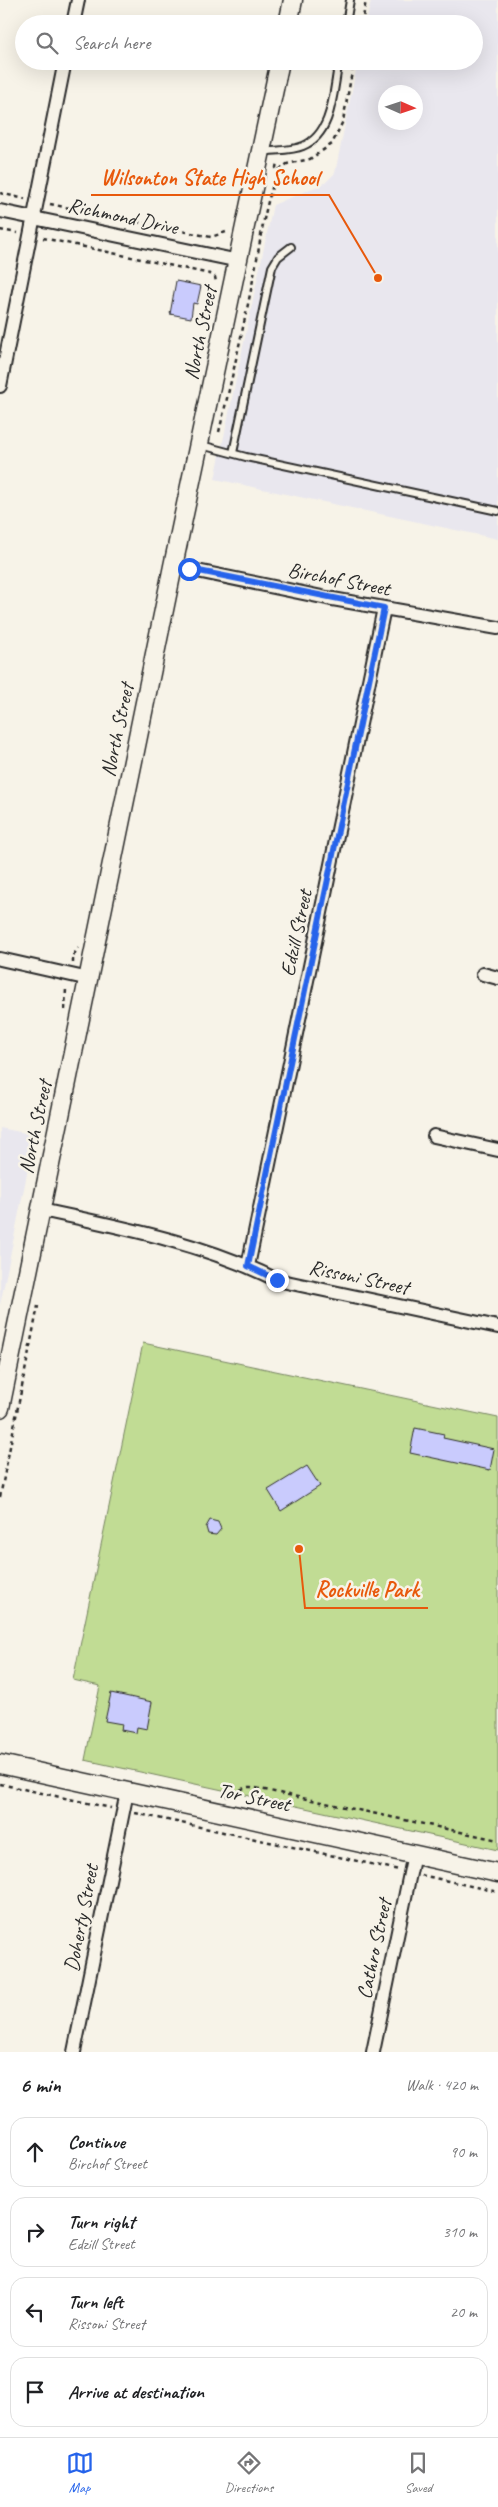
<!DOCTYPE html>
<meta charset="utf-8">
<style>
body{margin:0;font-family:Caveat,sans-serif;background:#f6f6f6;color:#202124}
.compass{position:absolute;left:378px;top:85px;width:45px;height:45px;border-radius:50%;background:#fff;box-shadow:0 5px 20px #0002;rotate:93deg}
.stop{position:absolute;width:15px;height:15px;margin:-11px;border:4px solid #2563eb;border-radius:50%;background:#fff}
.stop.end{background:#2563eb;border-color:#fff;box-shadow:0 1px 5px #0008}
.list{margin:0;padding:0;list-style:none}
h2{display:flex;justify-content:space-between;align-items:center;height:65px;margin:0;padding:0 20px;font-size:21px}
h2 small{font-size:16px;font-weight:400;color:#757577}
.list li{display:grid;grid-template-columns:32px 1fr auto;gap:15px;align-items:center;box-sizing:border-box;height:70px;margin:0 10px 10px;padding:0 10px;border:1px solid #e0e0e0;border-radius:15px}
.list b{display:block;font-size:19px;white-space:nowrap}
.list p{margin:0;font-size:16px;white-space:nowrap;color:#757577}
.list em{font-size:16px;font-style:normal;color:#757577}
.icon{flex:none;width:28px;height:28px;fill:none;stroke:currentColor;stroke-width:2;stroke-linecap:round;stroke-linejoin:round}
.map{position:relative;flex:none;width:498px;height:2052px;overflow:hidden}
.search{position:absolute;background:#fff;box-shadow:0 5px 20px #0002;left:15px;right:15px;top:15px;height:55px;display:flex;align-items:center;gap:12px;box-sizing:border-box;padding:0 18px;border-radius:28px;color:#757577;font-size:19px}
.sheet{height:385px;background:#fff}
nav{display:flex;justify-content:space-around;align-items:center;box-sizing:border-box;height:70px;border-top:1px solid #e0e0e0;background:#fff;font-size:14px;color:#757577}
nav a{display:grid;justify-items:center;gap:2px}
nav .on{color:#2563eb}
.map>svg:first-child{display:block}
.built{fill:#e9e7ee;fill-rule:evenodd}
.green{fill:#c1dc94;stroke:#768460}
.building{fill:#c9cbfd;stroke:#2b2b2b}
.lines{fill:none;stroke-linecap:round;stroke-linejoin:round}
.lane-casing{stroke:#2b2b2b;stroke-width:10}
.street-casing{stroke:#2b2b2b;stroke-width:16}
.secondary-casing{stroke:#2b2b2b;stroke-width:21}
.path{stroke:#2b2b2b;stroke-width:2.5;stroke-dasharray:4 4;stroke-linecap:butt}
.lane{stroke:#f7f3e8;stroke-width:6}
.street{stroke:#f7f3e8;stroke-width:12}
.secondary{stroke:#f7f3e8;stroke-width:18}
.route{stroke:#2563eb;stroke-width:6}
.labels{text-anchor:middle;stroke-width:5;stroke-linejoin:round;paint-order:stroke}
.street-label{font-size:21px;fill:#2b2b2b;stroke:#f7f3e8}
.leader{fill:none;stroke:#e8590c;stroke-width:2}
.callout-dot{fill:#e8590c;stroke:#f7f3e8;stroke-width:2}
.callout-label{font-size:22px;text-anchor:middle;font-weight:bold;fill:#e8590c;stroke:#f7f3e8;stroke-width:5;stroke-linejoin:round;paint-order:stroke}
</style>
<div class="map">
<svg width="498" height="2052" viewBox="0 0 498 2052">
<rect width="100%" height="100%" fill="#f7f3e8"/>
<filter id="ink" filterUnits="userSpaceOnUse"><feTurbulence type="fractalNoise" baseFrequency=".02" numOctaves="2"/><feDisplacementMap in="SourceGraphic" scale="10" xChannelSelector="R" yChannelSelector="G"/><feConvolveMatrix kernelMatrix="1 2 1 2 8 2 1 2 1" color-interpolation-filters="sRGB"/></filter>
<g filter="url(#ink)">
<!-- built -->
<path class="built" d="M371 0H498V539L215 479 273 205 325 183 335 173 358 61H474V24H366ZM386 92H416V122H386Z
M0 1128 35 1135 0 1305Z"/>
<!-- green -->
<path class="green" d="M143 1343 498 1418V1850L85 1760 100 1686 73 1680Z"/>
<!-- building -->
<path class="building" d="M176 281 201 286 197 304 193 303 191 318 170 314Z
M415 1428 444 1434 443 1438 494 1449 490 1470 410 1453Z
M307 1466 320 1486 281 1511 268 1490Z
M210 1520 218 1522 221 1529 216 1535 208 1534 206 1527Z
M111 1693 152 1702 147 1729 137 1727 136 1733 121 1730 122 1724 105 1721Z"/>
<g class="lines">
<!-- lane casing -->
<g class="lane-casing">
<path id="lane" d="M346 24 350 0
M262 152C274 150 292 151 303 146 334 133 333 89 339 61
M201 445 246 457 498 511
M233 453 272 267 278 257 291 247"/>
</g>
<!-- street casing -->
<g class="street-casing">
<path id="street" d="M73 24 78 0
M0 211 239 261
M0 386 65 61
M173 566 327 598 498 628
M0 959 89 979
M483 974 498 978
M434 1136 498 1150
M41 1210C121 1227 203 1243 277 1280L498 1327
M248 1266 384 608
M74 2052 127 1792
M373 2052 414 1854"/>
</g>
<!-- secondary casing -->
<g class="secondary-casing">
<path id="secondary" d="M288 24 293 0
M0 1408 173 566 280 61
M0 1764 498 1873"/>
</g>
<!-- path -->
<path class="path" d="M362 24 366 0
M279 170 287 164 310 159 332 144 343 121 354 61
M0 193 25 199
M50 204 211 237 226 232
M0 230 18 233
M43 238 210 274 215 277 216 282
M219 432C232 378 244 325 255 270 261 238 265 200 279 170L276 168 277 161
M73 963V956L78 948
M65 1010 66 988
M0 1497 38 1306
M0 1784 111 1808
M226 1796C236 1796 241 1786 251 1787L498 1840
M135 1813 399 1870
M421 1875 498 1892"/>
<!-- lane -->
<use href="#lane" class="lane"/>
<!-- street -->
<use href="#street" class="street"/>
<!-- secondary -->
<use href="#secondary" class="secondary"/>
</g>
</g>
<g class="lines" filter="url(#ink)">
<!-- route -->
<path class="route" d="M189 569 384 608 248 1266 277 1280"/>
</g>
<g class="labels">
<!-- street labels -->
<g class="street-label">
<text transform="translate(123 216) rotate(12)" y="7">Richmond Drive</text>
<text transform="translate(200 333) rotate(-78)" y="7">North Street</text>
<text transform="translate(339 579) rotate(11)" y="7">Birchof Street</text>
<text transform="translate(117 730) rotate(-78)" y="7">North Street</text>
<text transform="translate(296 933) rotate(-78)" y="7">Edzill Street</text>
<text transform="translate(35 1127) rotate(-78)" y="7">North Street</text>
<text transform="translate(359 1277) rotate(12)" y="7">Rissoni Street</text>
<text transform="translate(254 1797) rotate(12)" y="7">Tor Street</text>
<text transform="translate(81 1918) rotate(-79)" y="7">Doherty Street</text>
<text transform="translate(374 1949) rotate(-78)" y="7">Cathro Street</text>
</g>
</g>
<!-- callouts -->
<path class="leader" d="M378 278L329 195H91M299 1549L305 1608H428"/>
<g class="callout-dot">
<circle cx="378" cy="278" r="5"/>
<circle cx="299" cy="1549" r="5"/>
</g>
<g class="callout-label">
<text x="210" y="185">Wilsonton State High School</text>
<text x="367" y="1597">Rockville Park</text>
</g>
</svg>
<svg class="compass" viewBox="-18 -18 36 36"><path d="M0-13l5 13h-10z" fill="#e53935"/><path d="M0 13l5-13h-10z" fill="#757577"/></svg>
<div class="stop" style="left:189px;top:569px"></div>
<div class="stop end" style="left:277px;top:1280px"></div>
<div class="search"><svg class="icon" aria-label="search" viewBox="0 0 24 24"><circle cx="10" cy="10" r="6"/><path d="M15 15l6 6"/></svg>Search here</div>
</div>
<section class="sheet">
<h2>6 min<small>Walk · 420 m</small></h2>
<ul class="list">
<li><svg class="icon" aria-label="ahead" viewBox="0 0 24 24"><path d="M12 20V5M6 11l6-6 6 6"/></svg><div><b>Continue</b><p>Birchof Street</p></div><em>90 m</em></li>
<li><svg class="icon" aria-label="right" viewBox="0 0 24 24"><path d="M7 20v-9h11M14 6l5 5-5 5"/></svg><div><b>Turn right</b><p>Edzill Street</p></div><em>310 m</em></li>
<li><svg class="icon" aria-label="left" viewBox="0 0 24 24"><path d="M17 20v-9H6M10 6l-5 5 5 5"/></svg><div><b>Turn left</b><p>Rissoni Street</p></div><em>20 m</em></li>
<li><svg class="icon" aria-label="arrive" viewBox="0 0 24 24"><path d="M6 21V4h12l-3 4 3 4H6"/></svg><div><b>Arrive at destination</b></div></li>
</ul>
</section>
<nav>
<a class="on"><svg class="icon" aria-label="map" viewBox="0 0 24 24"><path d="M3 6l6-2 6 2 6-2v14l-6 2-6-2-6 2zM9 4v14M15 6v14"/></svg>Map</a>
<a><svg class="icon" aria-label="directions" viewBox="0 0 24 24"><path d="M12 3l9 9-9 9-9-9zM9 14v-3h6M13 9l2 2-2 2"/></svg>Directions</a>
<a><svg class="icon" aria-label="saved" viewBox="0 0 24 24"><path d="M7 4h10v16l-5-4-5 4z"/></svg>Saved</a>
</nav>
